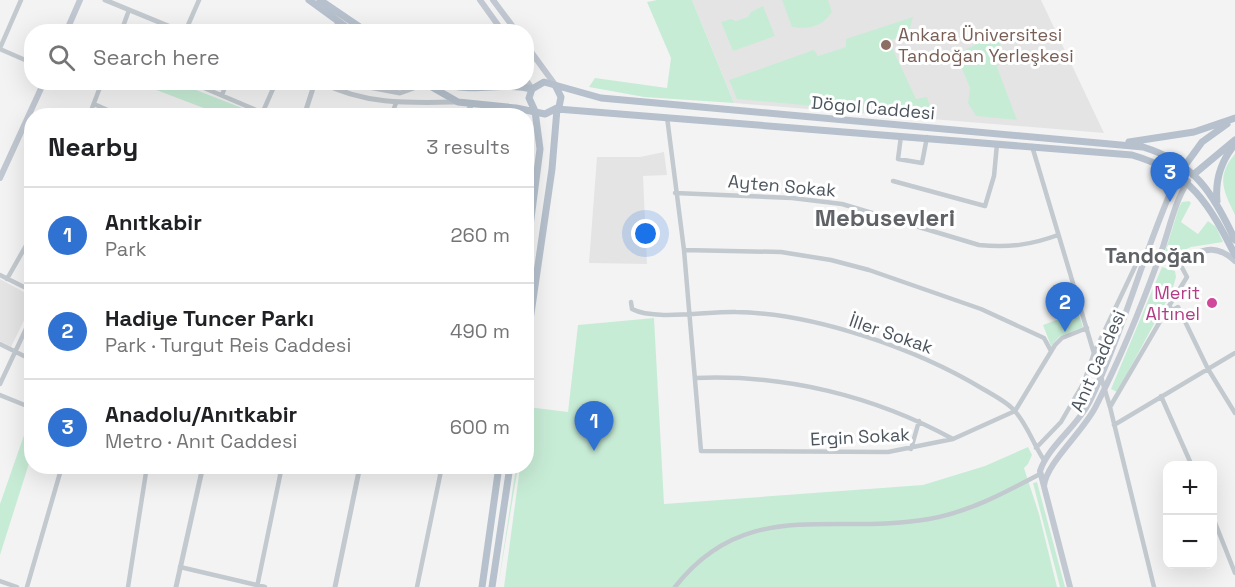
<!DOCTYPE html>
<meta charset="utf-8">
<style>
body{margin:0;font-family:"Space Grotesk",sans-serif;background:#f2f2f2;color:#202124}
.controls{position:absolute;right:18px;bottom:18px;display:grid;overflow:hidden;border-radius:12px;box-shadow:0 6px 24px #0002}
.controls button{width:54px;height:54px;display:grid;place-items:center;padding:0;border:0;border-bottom:2px solid #e0e0e0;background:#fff;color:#202124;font:30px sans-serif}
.you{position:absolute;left:646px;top:234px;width:21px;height:21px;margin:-15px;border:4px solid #fff;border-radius:50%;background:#1a73e8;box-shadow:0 0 0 9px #1a73e833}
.badge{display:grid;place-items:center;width:39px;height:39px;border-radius:50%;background:#3072d1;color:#fff;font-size:20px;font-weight:700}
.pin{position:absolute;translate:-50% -50px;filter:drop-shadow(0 2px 3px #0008)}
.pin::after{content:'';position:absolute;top:32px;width:21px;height:18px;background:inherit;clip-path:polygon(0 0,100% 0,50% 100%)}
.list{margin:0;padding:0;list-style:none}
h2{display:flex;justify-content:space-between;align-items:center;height:78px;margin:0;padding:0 24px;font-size:26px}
h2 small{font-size:20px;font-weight:400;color:#757577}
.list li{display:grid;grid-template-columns:39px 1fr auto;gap:18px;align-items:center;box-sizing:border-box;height:96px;padding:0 24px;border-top:2px solid #e0e0e0}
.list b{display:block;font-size:22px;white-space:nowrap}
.list p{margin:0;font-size:20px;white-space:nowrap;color:#757577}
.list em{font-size:20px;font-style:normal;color:#757577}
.icon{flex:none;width:33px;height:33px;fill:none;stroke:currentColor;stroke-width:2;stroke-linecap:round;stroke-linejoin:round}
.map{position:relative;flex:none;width:1235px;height:587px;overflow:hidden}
.search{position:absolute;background:#fff;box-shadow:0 6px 24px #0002;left:24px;top:24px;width:510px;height:66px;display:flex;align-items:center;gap:15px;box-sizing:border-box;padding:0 21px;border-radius:24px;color:#757577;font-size:22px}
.panel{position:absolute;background:#fff;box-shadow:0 6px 24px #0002;left:24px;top:108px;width:510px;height:366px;border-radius:24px}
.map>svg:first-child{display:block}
.education{fill:#e5e4e4}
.green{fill:#c7ecd6}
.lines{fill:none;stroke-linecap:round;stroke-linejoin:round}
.minor{stroke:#c2c9cf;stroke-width:4.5}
.tertiary{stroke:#c2c9cf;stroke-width:5}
.secondary{stroke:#c1c8d1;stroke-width:6}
.primary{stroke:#b6c1cd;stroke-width:7}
.education-dot{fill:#8d6e63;stroke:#fff;stroke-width:2}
.hotel-dot{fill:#d1479c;stroke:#fff;stroke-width:2}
.labels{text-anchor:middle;stroke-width:6;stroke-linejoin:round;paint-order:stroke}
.education-label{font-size:18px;fill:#785e54;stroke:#fff;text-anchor:start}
.street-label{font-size:18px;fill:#4c555e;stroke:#fff}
.hotel-label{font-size:18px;fill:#b23c85;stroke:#fff;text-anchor:end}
.quarter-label{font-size:21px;font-weight:bold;fill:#5f6266;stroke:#fff}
.district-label{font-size:24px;font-weight:bold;fill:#5f6266;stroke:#fff}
</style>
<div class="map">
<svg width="1235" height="587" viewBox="0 0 1235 587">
<rect width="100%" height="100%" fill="#f4f3f3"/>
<!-- education -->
<path class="education" d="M692 0H1041L1104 133 734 103Z
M664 152 667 175 643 176 647 264 589 263 597 157H640Z
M0 279 31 296V306L11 347 0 341Z"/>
<!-- green -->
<path class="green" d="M657 0H692L734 103 644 97 589 87 595 78 667 88 671 58 647 2Z
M782 0H828L832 12C822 27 808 30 792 27Z
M763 6 775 36 733 51 721 22 731 19 736 21 748 17 751 12Z
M913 17 909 32 889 41 916 99 927 97 933 117 737 99 729 80 814 50 818 56 846 47V39Z
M996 35 1004 53 997 67 1017 120 976 116 968 103 970 88 956 54Z
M138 83H178L250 111 247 115H222Z
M1235 154V215C1224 192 1215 177 1235 154Z
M1189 201 1191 203 1181 222 1198 234 1208 221 1216 227 1223 242 1191 247 1178 253 1177 249H1170V253L1165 252 1179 207 1182 202Z
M1162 267 1175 271 1176 277 1172 291 1117 392 1111 389Z
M1078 312 1083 327 1059 337 1051 346 1043 325Z
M654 318 664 504 923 485 985 466 1028 447 1032 455 1028 464 1024 468 1039 514 1057 587H504L520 467 526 466 528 407 568 412 578 325Z
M30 418 31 457 0 555V504Z
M516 467H518L498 587Z
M1037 482 1065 587H1060L1033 483Z"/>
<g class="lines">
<!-- minor -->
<path class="minor" d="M121 32 129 10
M185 32 199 0
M0 48 21 0
M0 49 32 63
M190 82 263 113
M222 95 227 82
M94 104 121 116
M89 116 102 82
M261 116 276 82
M391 116 396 103
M667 117 684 250 701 451 888 452 953 439 1015 411 1055 345 1062 338 1087 328
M901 136 898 159 922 163 927 137
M1032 146 1110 407 1154 587
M893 181 985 206 994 176 997 144
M675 193 792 198 842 204 979 245C1008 248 1031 245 1058 235
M684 250 781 252 831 260 869 270 981 309 1044 338 1051 351
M1178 260 1187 277 1169 306 1173 310 1178 307 1208 369 1235 413
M0 275 32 291
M7 279 32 235
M631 302 632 309C654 321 709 311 736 312 814 313 917 349 983 389 993 395 1005 401 1013 409 1027 423 1033 444 1044 460
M0 344 32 360
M695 378C785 374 874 396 953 439
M0 384 32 316
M0 395 32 408
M1161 396 1192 466
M1110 407 1169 306
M1114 425 1235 353
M1036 448 1061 422 1084 382 1094 353 1140 256H1147
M911 449 919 421
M1212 515 1235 573
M180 567 265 587
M0 581 17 587
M27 587 62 466
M128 587 147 466
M257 587 282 466
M417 587 442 466
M675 587C746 496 832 536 929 519 969 512 1004 493 1040 474"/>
<!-- tertiary -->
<path class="tertiary" d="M105 0 183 32
M334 32 338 21
M321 82C364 105 410 103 457 102
M342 82 400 93 425 84
M304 116 315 82
M464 116 473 103
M176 587 203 466
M335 587 360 466"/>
<!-- secondary -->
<path class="secondary" d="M480 0 503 32
M493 0 517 32
M66 32 80 0
M526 45 556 86
M526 80 532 89
M0 178 44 82
M1160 258C1190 269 1204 232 1235 261
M1044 486C1046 463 1084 431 1096 406 1120 359 1141 308 1159 258 1169 232 1173 205 1188 181
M1070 587 1040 471C1049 445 1077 427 1090 401 1125 328 1144 249 1178 175"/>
<!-- primary -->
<path class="primary" d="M309 0 353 32
M320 0 367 32
M423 82 458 102 516 108 545 114 559 107 561 97 556 87
M441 82C471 95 502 81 532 89
M557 109 1132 155C1191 172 1209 204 1235 255
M1129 142 1194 132 1235 118
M1178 175 1202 142 1227 124
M1193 175 1235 140
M1217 201C1215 180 1221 161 1235 144
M526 257 540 149 535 111 529 98 532 89 544 82 601 98 1143 147C1195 163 1213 193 1235 240
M526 348 552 169 557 109
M482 587 499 466
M492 587 510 466"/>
</g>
<!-- markers -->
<circle class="education-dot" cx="886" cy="45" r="6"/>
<circle class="hotel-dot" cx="1212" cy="303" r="6"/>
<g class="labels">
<!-- education labels -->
<g class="education-label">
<text x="898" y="41">Ankara Üniversitesi<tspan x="898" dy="21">Tandoğan Yerleşkesi</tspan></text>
</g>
<!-- street labels -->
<g class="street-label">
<text transform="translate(873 108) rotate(5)" y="6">Dögol Caddesi</text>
<text transform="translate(782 186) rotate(5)" y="6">Ayten Sokak</text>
<text transform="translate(891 334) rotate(19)" y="6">İller Sokak</text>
<text transform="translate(1098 361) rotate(-66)" y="6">Anıt Caddesi</text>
<text transform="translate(860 437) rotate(-3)" y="6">Ergin Sokak</text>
</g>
<!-- hotel labels -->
<g class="hotel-label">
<text x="1200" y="299">Merit<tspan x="1200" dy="21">Altınel</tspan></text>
</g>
<!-- quarter labels -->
<g class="quarter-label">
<text x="1155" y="263">Tandoğan</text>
</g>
<!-- district labels -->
<g class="district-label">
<text x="885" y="226">Mebusevleri</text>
</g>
</g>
</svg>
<div class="controls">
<button>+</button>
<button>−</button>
</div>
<div class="you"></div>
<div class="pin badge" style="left:594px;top:451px">1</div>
<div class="pin badge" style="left:1065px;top:332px">2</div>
<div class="pin badge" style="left:1170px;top:202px">3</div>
<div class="search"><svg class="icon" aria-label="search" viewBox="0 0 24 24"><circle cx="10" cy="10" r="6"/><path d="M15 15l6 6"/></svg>Search here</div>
<section class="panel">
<h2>Nearby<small>3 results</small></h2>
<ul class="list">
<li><span class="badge">1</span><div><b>Anıtkabir</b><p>Park</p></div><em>260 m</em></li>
<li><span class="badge">2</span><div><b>Hadiye Tuncer Parkı</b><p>Park · Turgut Reis Caddesi</p></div><em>490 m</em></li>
<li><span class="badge">3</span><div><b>Anadolu/Anıtkabir</b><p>Metro · Anıt Caddesi</p></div><em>600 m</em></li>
</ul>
</section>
</div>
